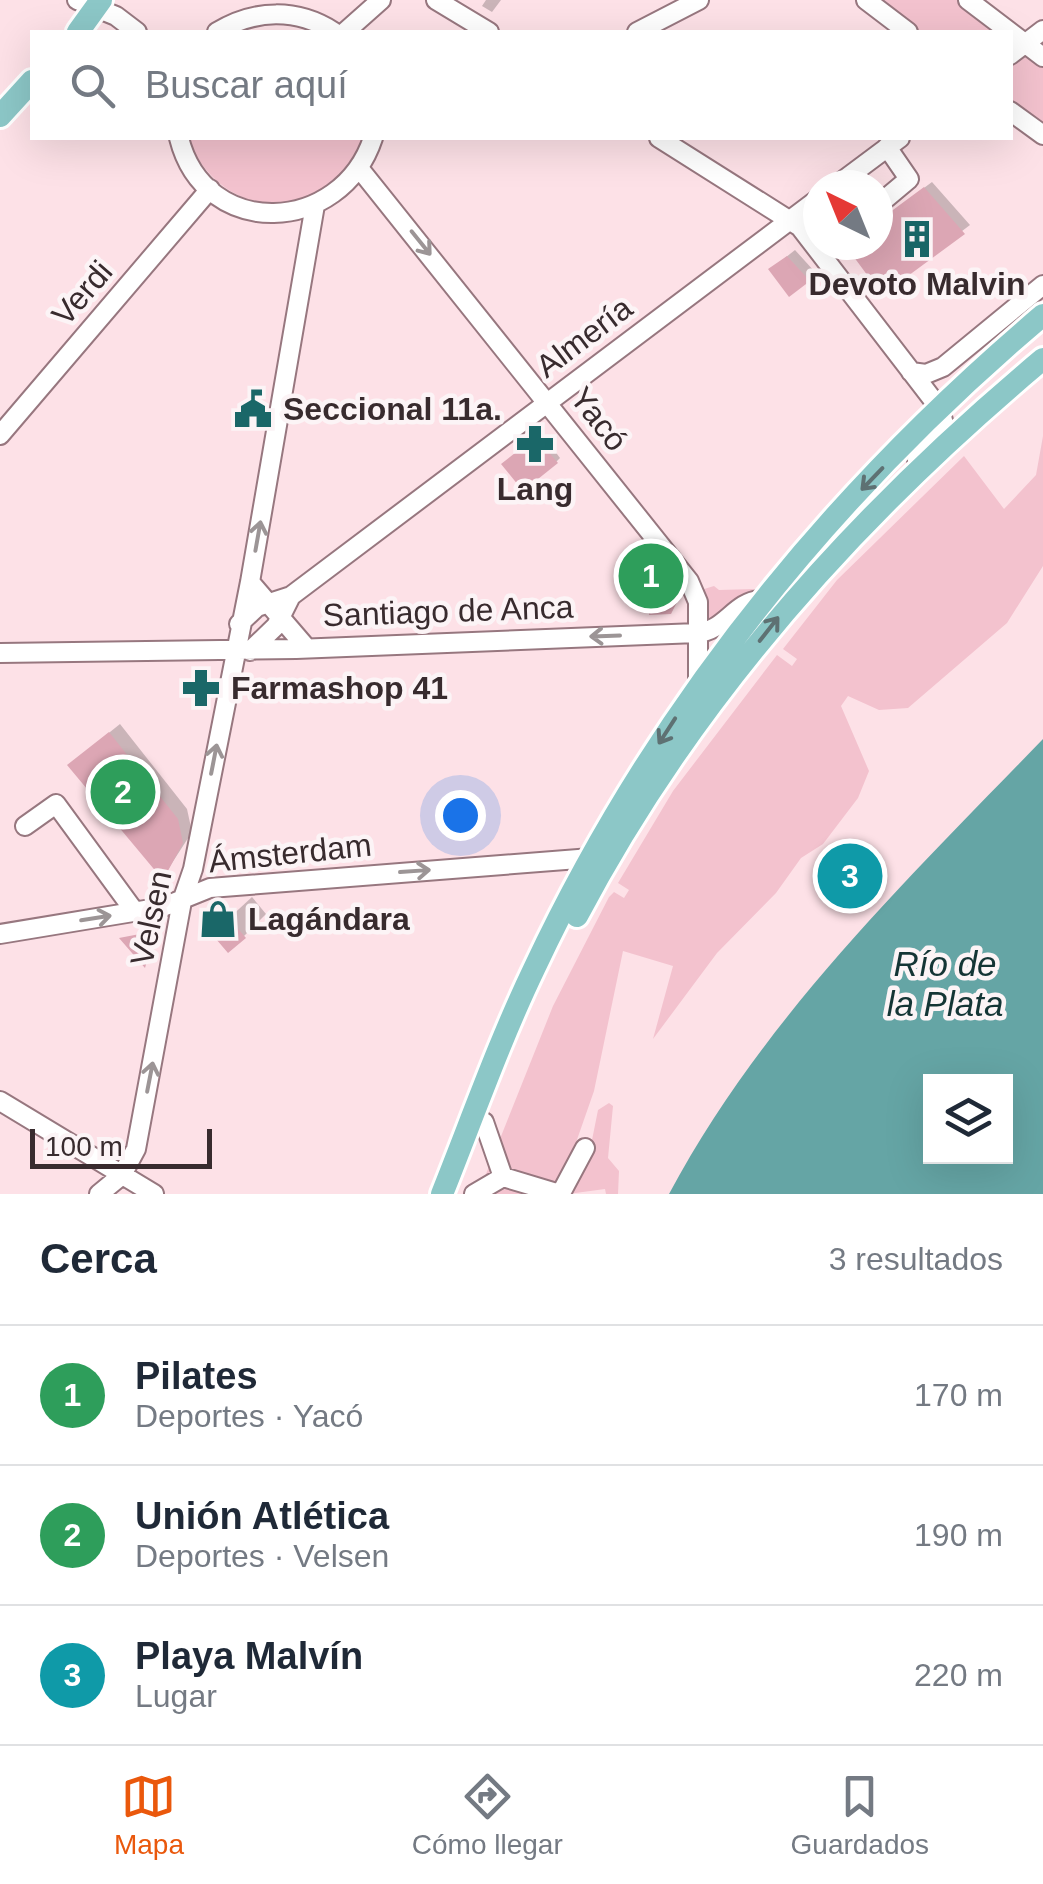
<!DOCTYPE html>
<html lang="es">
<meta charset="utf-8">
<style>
body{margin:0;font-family:Arial,sans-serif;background:#f6f6f7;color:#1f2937}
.controls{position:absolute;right:30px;bottom:30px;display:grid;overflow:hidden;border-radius:0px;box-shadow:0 10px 40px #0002}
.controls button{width:90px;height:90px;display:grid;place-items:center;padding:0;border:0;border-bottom:2px solid #e0e1e3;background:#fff;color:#1f2937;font:50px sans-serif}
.compass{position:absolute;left:803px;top:170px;width:90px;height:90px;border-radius:50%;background:#fff;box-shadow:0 10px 40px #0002;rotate:317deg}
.scale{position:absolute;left:30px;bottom:25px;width:182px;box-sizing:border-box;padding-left:10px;border:5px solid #382b2e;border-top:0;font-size:28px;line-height:35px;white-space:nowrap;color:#382b2e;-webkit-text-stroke:8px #fcf4f6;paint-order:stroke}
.you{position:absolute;left:460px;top:815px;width:35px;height:35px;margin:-25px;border:8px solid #fff;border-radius:50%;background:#1a73e8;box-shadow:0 0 0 15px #1a73e833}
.badge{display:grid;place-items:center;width:65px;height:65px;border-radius:50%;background:#ea580c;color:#fff;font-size:32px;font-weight:700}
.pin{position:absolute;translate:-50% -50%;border:5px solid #fff;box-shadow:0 2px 10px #0006}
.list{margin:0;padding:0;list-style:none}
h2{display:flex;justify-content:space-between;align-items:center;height:130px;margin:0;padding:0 40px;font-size:42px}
h2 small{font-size:32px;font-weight:400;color:#747a83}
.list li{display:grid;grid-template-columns:65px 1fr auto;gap:30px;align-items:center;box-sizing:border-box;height:140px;padding:0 40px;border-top:2px solid #e0e1e3}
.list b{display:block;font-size:38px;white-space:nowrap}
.list p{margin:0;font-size:32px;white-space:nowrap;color:#747a83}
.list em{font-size:32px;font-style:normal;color:#747a83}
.icon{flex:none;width:55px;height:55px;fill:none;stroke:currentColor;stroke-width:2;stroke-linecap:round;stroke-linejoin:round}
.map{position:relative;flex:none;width:1043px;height:1194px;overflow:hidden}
.search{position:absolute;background:#fff;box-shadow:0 10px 40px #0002;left:30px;right:30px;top:30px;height:110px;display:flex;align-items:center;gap:25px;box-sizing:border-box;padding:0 35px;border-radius:0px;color:#747a83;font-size:38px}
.sheet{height:550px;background:#fff}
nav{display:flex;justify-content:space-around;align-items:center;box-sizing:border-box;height:140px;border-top:2px solid #e0e1e3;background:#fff;font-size:28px;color:#747a83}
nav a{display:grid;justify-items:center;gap:5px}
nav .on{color:#ea580c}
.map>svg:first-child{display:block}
.green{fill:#f3c2ce}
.water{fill:#65a5a5;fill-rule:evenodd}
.shadow{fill:#0003}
.building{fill:#dca6b4}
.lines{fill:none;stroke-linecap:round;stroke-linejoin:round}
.minor-casing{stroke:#97777f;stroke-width:22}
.major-casing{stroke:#fff;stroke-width:28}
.minor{stroke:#fff;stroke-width:18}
.major{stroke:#8cc7c7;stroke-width:22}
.oneway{stroke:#9c9596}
.oneway2{stroke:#5e7173}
.labels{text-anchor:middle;stroke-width:9;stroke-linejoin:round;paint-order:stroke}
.poi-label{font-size:32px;font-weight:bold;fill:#382b2e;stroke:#fcf4f6;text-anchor:start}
.street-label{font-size:32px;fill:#382b2e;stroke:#fcf4f6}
.water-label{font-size:35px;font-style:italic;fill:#143535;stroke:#fcf4f6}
</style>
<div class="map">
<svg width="1043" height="1194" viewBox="0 0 1043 1194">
<rect width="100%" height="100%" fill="#fde1e7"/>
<!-- green -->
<path class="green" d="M874 0H957L998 32H916Z
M1023 54 1043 66V127L1011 103V63Z
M188 138H366C359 150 352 169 341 178 286 227 212 203 188 138Z
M1043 436V566L1007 623 908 708 879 710 848 696 841 706 869 771 858 798 823 844 801 858 776 893 717 953 653 1039 673 966 623 951 594 1091 558 1194H478L553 1006 609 897 614 892 624 898 629 890 618 883 673 791 777 655 792 666 797 659 783 649 837 580 964 456 1004 509 1036 475Z
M714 586 719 590 754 589 705 627 701 590Z
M609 1103 613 1106 608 1158 619 1171 618 1194H606L605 1189 568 1194 589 1155 598 1110Z"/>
<!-- water -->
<path class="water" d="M1043 739V1194H669C763 1018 906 881 1043 739ZM930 1082H1006V1156H930Z"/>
<!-- shadow -->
<path class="shadow" d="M486 0H501L492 12 482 6Z
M932 182 970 225 883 291 849 245H878V222Z
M795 250 815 272 789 294 771 269Z
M536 438H545L560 458 556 462 509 460Z
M662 559 687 590 670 612 650 597 641 575Z
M120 724 187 809 192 832 163 877 80 756Z
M252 897 266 914 244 936 214 932Z
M155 932 149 961 145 964 123 938Z"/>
<!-- building -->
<path class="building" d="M924 187 965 234 882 295 845 245H878V221Z
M787 256 810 281 789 297 768 269Z
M529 442H540L558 463 523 491 501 464Z
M650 567 677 602 671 614 649 615 648 598 627 586Z
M109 732 178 819 183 843 163 880 67 765Z
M228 917 246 938 228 953 210 932Z
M145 933 153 940 145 968 119 938Z"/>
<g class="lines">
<!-- minor casing -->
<g class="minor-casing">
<path id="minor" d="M77 0 116 16 137 32
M436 0 489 32
M866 0 908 32
M968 0 1043 57
M217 32C255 9 297 8 334 32
M345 32 381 0
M637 32 699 0
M1010 55 1043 30
M1010 111 1043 135
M179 138C205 241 341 235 373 138
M659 138 800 227 940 409 945 428 917 460
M359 168 689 581 698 602V683
M837 185 900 138
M878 205 909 179 887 147
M911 372 926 374 943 367 1043 285
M0 435 210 189
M250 582 305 646
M239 624 257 607 291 596 818 199
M250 651 276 626 291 596
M0 653 296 649 697 633C725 631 734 602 760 600
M25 826 56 804 135 912
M0 934 163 907 210 888 591 858
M0 1101 154 1194
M484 1122 503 1177
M561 1193 585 1148
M99 1194 122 1175 136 1149 182 901 193 869 250 582 315 205
M474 1194 503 1177 560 1194"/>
</g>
<!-- major casing -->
<g class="major-casing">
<path id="major" d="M78 32 101 0
M0 116 32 81
M577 916C691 699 856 515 1043 359
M442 1194C472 1119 499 1042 534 969 654 713 828 497 1043 315"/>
</g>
<!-- minor -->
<use href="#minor" class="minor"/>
<!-- major -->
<use href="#major" class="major"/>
</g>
<!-- one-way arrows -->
<defs><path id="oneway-shaft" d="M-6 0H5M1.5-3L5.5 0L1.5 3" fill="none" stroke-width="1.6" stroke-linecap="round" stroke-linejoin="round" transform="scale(2.5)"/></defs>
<g class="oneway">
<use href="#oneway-shaft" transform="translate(421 243) rotate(51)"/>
<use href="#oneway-shaft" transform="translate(258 536) rotate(-80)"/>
<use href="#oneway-shaft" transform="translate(605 636) rotate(178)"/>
<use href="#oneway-shaft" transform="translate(214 759) rotate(-79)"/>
<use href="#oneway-shaft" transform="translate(415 871) rotate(-4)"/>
<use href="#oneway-shaft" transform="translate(96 918) rotate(-9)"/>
<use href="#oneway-shaft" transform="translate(150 1077) rotate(-79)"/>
</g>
<g class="oneway2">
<use href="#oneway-shaft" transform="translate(872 479) rotate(134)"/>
<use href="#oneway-shaft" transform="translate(769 629) rotate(-52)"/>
<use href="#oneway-shaft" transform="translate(667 731) rotate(123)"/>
</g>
<!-- icons -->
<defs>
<g id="building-bare" transform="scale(3)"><path d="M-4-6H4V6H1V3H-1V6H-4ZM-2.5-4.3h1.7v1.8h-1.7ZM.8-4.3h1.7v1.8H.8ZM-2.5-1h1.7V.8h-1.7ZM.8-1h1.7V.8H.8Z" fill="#1a6768" stroke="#fcf4f6" stroke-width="2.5" paint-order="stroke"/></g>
<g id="civic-bare" transform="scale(3)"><path d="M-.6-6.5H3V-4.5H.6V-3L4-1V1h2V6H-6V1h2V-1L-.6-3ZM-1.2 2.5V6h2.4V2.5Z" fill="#1a6768" stroke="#fcf4f6" stroke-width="2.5" paint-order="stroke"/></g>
<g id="pharmacy-bare" transform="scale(3)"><path d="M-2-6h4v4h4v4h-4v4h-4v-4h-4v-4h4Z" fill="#1a6768" stroke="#fcf4f6" stroke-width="2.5" paint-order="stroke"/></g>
<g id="shop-bare" transform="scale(3)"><path d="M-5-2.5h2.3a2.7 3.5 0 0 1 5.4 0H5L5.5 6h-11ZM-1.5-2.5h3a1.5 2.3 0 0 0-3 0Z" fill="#1a6768" stroke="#fcf4f6" stroke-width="2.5" paint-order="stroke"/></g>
</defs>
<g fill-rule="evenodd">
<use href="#building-bare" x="917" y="239"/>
<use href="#civic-bare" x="253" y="409"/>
<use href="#pharmacy-bare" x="535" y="444"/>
<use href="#pharmacy-bare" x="201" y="688"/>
<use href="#shop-bare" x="218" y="919"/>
</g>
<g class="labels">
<!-- poi labels -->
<g class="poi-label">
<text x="917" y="295" text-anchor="middle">Devoto Malvin</text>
<text x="283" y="420">Seccional 11a.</text>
<text x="535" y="500" text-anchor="middle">Lang</text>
<text x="231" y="699">Farmashop 41</text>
<text x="248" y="930">Lagándara</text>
</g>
<!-- street labels -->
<g class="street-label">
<text transform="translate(82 293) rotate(-49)" y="11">Verdi</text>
<text transform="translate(584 337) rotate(-37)" y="11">Almería</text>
<text transform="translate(599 419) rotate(52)" y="11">Yacó</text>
<text transform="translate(448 611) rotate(-2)" y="11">Santiago de Anca</text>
<text transform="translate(290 853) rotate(-6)" y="11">Ámsterdam</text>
<text transform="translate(151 918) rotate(-78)" y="11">Velsen</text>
</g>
<!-- water labels -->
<g class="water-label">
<text x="945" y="976">Río de<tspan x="945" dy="40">la Plata</tspan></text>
</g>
</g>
</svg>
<div class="controls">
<button><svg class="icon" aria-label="layers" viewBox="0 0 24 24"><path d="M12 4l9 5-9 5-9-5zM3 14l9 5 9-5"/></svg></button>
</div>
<svg class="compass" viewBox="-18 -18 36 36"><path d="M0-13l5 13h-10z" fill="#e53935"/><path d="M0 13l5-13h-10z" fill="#747a83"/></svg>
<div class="scale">100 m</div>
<div class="you"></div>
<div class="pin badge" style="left:651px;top:576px;background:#2e9e5b">1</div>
<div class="pin badge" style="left:123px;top:792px;background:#2e9e5b">2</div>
<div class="pin badge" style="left:850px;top:876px;background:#0f9aa8">3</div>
<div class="search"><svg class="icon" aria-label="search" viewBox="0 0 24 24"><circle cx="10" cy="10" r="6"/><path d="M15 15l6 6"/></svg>Buscar aquí</div>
</div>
<section class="sheet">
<h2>Cerca<small>3 resultados</small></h2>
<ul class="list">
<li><span class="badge" style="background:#2e9e5b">1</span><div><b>Pilates</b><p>Deportes · Yacó</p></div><em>170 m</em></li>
<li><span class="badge" style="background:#2e9e5b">2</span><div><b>Unión Atlética</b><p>Deportes · Velsen</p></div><em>190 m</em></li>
<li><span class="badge" style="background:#0f9aa8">3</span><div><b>Playa Malvín</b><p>Lugar</p></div><em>220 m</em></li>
</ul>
</section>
<nav>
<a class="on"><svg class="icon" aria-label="map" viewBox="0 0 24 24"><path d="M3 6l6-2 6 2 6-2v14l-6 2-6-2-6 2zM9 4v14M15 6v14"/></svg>Mapa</a>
<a><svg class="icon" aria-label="directions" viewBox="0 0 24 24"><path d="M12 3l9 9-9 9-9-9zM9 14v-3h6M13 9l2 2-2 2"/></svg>Cómo llegar</a>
<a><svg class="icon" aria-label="saved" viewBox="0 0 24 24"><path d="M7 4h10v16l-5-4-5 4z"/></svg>Guardados</a>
</nav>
